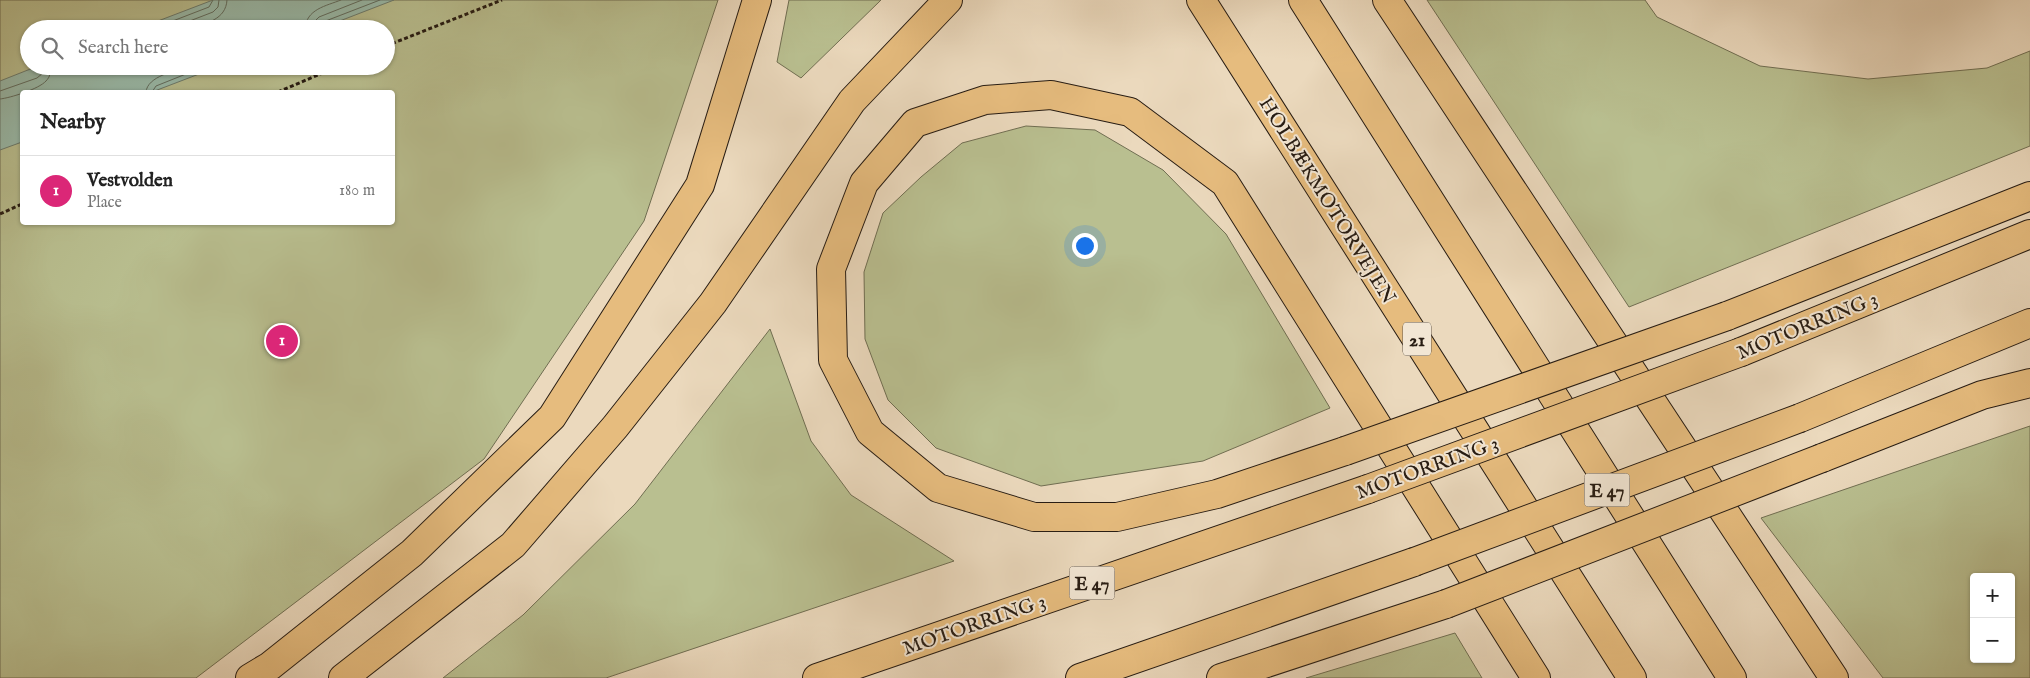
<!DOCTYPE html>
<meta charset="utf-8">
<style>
body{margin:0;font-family:"IM FELL English",serif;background:#f2f2f2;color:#222}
.controls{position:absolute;right:15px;bottom:15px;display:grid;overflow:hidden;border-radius:5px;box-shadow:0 1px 4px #0004}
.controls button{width:45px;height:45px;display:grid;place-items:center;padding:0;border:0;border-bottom:1px solid #e0e0e0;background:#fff;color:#222;font:25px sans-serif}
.you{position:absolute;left:1084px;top:245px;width:18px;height:18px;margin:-12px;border:4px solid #fff;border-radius:50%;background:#1a73e8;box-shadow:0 0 0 8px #1a73e833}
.badge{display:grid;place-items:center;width:32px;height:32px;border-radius:50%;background:#db2777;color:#fff;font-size:16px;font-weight:700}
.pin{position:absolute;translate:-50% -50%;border:2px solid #fff;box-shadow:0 1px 5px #0006}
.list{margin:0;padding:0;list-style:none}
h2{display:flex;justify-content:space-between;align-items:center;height:65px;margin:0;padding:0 20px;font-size:21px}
h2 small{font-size:16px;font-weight:400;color:#767676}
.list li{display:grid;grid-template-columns:32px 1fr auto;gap:15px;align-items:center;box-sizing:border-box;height:70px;padding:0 20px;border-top:1px solid #e0e0e0}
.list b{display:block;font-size:19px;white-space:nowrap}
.list p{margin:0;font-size:16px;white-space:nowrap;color:#767676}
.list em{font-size:16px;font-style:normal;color:#767676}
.icon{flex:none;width:28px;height:28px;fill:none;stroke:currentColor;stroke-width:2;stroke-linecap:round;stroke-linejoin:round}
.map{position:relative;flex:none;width:2030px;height:678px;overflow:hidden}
.search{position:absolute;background:#fff;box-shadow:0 1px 4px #0004;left:20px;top:20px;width:375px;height:55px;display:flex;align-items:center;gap:12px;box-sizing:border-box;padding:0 18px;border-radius:28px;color:#767676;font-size:19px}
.panel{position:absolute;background:#fff;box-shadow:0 1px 4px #0004;left:20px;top:90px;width:375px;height:135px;border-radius:5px}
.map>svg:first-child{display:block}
.green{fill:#b9bf90;stroke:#706e52;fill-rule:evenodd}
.water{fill:#99bbab;stroke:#6b7b6e}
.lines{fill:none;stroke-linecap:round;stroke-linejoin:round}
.shore{stroke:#606c5f;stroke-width:1}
.motorway-casing{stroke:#271c13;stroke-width:30}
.path{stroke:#271c13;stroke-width:3;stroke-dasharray:4 2.5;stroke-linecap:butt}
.motorway{stroke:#e6bc7e;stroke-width:28}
.motorway-bridge-casing{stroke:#271c13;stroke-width:30;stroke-linecap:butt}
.motorway-bridge{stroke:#e6bc7e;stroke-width:28}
.labels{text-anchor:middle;stroke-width:4;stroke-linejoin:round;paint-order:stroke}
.shield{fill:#f2e6d4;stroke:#64594d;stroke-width:1}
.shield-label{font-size:19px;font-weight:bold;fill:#271c13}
.street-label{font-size:20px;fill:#271c13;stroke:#f2e6d4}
</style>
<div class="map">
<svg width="2030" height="678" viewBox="0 0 2030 678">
<rect width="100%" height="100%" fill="#ebd9bd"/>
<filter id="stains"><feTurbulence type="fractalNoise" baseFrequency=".004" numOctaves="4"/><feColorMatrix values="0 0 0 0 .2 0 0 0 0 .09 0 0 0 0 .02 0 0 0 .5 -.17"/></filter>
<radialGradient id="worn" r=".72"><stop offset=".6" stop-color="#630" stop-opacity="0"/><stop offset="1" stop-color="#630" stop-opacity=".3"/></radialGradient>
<!-- green -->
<path class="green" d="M0 0H718L644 221 484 459 196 678H0ZM29 29H386V66H29ZM22 92H392V222H22Z
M789 0H881L801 78 777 62Z
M1427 0H1645L1657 17 1760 66 1868 79 1987 68 2030 51V146L1629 307Z
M1026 126 1095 130 1163 170 1226 234 1330 408 1203 461 1041 486 936 448 888 400 865 339 864 272 883 213 921 177 962 143Z
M770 329 811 441 851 495 954 561 606 678H443L523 615 635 504Z
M2030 426V678H1883L1761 518ZM1974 577H2011V659H1974Z
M1455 633 1482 678H1306Z"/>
<!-- water -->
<path class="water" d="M213 0H394L319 29H137Z
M38 66H220L152 92H22V142L0 150V81Z"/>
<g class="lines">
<!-- shore -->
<path class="shore" d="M152 29 209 7 213 0
M169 29 213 12 218 7 219 0
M190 29C206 23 226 20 227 0
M305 29C306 9 326 6 341 0
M313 29 314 22 319 17 362 0
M319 29 323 22 380 0
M0 91 37 78 43 73 44 66
M146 92C147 76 176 71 189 66
M152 92 156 86 206 66
M0 99C10 98 39 89 46 81 50 77 51 72 51 66"/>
<!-- motorway casing -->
<g class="motorway-casing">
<path id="motorway" d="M1201 0 1632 678
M1303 0 1732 678
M1387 0 1834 678
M1727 316 2030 196
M1741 352 2030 234
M1800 418 2030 323
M1345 451 1217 494 1117 517H1034L938 488 870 432 833 360 831 269 864 183 915 123 985 100 1051 95 1130 112 1225 183 1536 678
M1822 458 1982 395 2030 383
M250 678 270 666 412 553 552 417 700 185 757 0
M343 678 513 545 615 427 713 303 852 101 948 0
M817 678 1368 489
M1080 678 1414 562
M1221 678 1446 604"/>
</g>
<!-- path -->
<path class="path" d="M386 46 502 0
M278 92 339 66
M0 214 22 204"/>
<!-- motorway -->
<use href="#motorway" class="motorway"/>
<!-- motorway-bridge casing -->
<g class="motorway-bridge-casing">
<path id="motorway-bridge" d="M1345 451 1727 316
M1368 489 1741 352
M1414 562 1800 418
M1446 604 1822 458"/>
</g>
<!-- motorway-bridge -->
<use href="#motorway-bridge" class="motorway-bridge"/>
</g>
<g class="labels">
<!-- shield labels -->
<g class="shield">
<rect x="1403" y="322.5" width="28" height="33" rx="4"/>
<rect x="1584.5" y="473.5" width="45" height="33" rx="4"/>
<rect x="1069.5" y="566.5" width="45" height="33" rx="4"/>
</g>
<g class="shield-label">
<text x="1417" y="346">21</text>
<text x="1607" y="497">E 47</text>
<text x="1092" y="590">E 47</text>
</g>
<!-- street labels -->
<g class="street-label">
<text transform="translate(1328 200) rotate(58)" y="7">HOLBÆKMOTORVEJEN</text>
<text transform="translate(1807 325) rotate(-22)" y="7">MOTORRING 3</text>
<text transform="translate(1427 467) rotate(-20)" y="7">MOTORRING 3</text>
<text transform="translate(974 624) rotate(-19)" y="7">MOTORRING 3</text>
</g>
</g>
<rect width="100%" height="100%" filter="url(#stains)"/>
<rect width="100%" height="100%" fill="url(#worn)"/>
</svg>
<div class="controls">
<button>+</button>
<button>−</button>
</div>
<div class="you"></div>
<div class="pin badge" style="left:282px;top:341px">1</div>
<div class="search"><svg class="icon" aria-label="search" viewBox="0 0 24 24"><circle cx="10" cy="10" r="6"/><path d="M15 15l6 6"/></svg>Search here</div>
<section class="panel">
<h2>Nearby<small></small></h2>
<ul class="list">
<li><span class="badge">1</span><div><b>Vestvolden</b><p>Place</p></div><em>180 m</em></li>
</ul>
</section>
</div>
